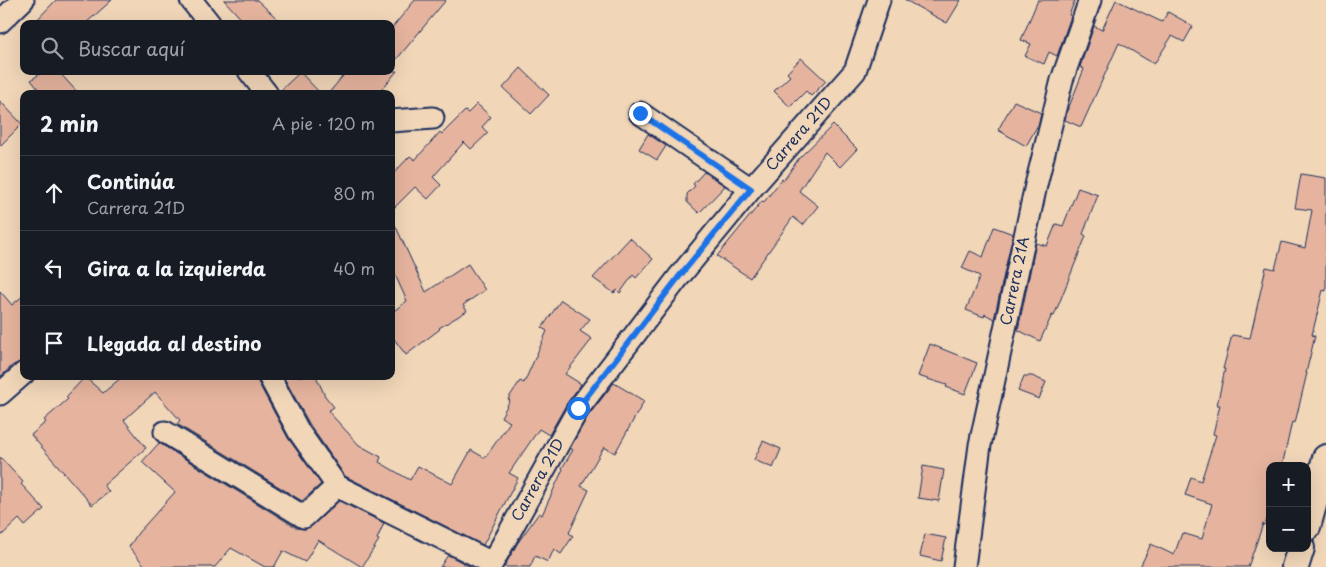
<!DOCTYPE html>
<html lang="es">
<meta charset="utf-8">
<style>
body{margin:0;font-family:"Playpen Sans",sans-serif;background:#20242c;color:#f1f3f6}
.controls{position:absolute;right:15px;bottom:15px;display:grid;overflow:hidden;border-radius:10px;box-shadow:0 5px 20px #0002}
.controls button{width:45px;height:45px;display:grid;place-items:center;padding:0;border:0;border-bottom:1px solid #363941;background:#171b24;color:#f1f3f6;font:25px sans-serif}
.stop{position:absolute;width:15px;height:15px;margin:-11px;border:4px solid #1a73e8;border-radius:50%;background:#fff}
.stop.end{background:#1a73e8;border-color:#fff;box-shadow:0 1px 5px #0008}
.list{margin:0;padding:0;list-style:none}
h2{display:flex;justify-content:space-between;align-items:center;height:65px;margin:0;padding:0 20px;font-size:21px}
h2 small{font-size:16px;font-weight:400;color:#9ea1a6}
.list li{display:grid;grid-template-columns:32px 1fr auto;gap:15px;align-items:center;box-sizing:border-box;height:75px;padding:0 20px;border-top:1px solid #363941}
.list b{display:block;font-size:19px;white-space:nowrap}
.list p{margin:0;font-size:16px;white-space:nowrap;color:#9ea1a6}
.list em{font-size:16px;font-style:normal;color:#9ea1a6}
.icon{flex:none;width:28px;height:28px;fill:none;stroke:currentColor;stroke-width:2;stroke-linecap:round;stroke-linejoin:round}
.map{position:relative;flex:none;width:1326px;height:567px;overflow:hidden}
.search{position:absolute;background:#171b24;box-shadow:0 5px 20px #0002;left:20px;top:20px;width:375px;height:55px;display:flex;align-items:center;gap:12px;box-sizing:border-box;padding:0 18px;border-radius:10px;color:#9ea1a6;font-size:19px}
.panel{position:absolute;background:#171b24;box-shadow:0 5px 20px #0002;left:20px;top:90px;width:375px;height:290px;border-radius:10px}
.map>svg:first-child{display:block}
.building{fill:#e6b49e;stroke:#1b2f5e}
.lines{fill:none;stroke-linecap:round;stroke-linejoin:round}
.minor-casing{stroke:#1b2f5e;stroke-width:25}
.tertiary-casing{stroke:#1b2f5e;stroke-width:30}
.minor{stroke:#f1d6b8;stroke-width:21}
.tertiary{stroke:#f1d6b8;stroke-width:26}
.route{stroke:#1a73e8;stroke-width:6}
.labels{text-anchor:middle;stroke-width:4;stroke-linejoin:round;paint-order:stroke}
.street-label{font-size:15px;fill:#1b2f5e;stroke:#f1d6b8}
</style>
<div class="map">
<svg width="1326" height="567" viewBox="0 0 1326 567">
<rect width="100%" height="100%" fill="#f1d6b8"/>
<filter id="ink" filterUnits="userSpaceOnUse"><feTurbulence type="fractalNoise" baseFrequency=".02" numOctaves="2"/><feDisplacementMap in="SourceGraphic" scale="10" xChannelSelector="R" yChannelSelector="G"/><feConvolveMatrix kernelMatrix="1 2 1 2 8 2 1 2 1" color-interpolation-filters="sRGB"/></filter>
<g filter="url(#ink)">
<!-- building -->
<path class="building" d="M56 0H112L85 24H33Z
M224 0H257L283 24H246Z
M415 0H446L391 66V29Z
M905 0H961L947 23Z
M1038 0H1075L1069 15 1071 16 1057 56 1049 52 1044 64 1025 56 1031 44 1021 40Z
M1116 0 1162 22 1168 12 1193 26 1184 42 1172 36 1154 64 1119 43 1081 127 1065 120 1067 112 1084 69 1080 67 1094 26 1102 30Z
M801 58 826 81 811 96 806 91 790 107 774 91 790 76 787 73Z
M521 68 549 95 531 114 503 88Z
M44 71H58L79 94H42L31 80Z
M347 71H397L378 94H328Z
M300 72 321 94H279V92Z
M0 101 22 124 0 146Z
M1014 101 1041 113 1039 123 1026 146 998 130Z
M477 104 491 117 482 127 488 133 471 149 464 142 433 177 441 185 428 199 415 187 391 211V176L410 156 415 160 440 132 442 134 465 111 468 113Z
M833 125 857 149 840 167 825 152 799 191 818 206 803 225 793 217 750 278 717 256 762 201 764 202 782 179 784 180 799 158Z
M648 134 666 146 657 160 639 149Z
M704 172 725 186 699 213 687 202V194L695 186 693 184Z
M1301 174 1326 178V291L1323 290 1312 335 1315 336 1306 373H1307L1295 423 1292 422 1282 466H1270V511L1265 525 1263 524 1248 567H1140L1151 544 1174 555 1182 533 1202 539 1212 504 1185 495 1191 477 1201 481 1216 435 1213 434 1220 405H1217L1225 369H1223L1232 335 1250 338 1266 267 1275 269 1282 242 1305 248 1312 210 1295 208Z
M1078 188 1098 195 1083 234 1086 236 1054 316 1052 315 1040 341 1018 330 1036 243 1047 246 1056 224 1063 226Z
M391 216 426 292 468 264 485 290 463 305 467 311 439 328 440 329 406 355 391 335V313L407 301 391 266Z
M994 227 1013 234 994 319 985 314 984 317 966 310 980 276 962 268 970 251 983 257Z
M630 238 653 259 636 278 633 275 620 293 617 290 614 293 593 278Z
M0 291 12 305 24 295V361L13 365 0 377Z
M561 300 590 319 580 331 592 339 565 374 581 384 567 403 549 435 539 429 509 473 518 478 483 545 345 476 310 425 283 376H316L325 396 334 407 328 411 359 445 381 457 379 462 410 480 418 466 452 484 471 450 485 458 510 422 501 417 510 400 508 399 520 381 524 383 547 331 542 328Z
M930 344 977 363 965 394 946 387 947 385 918 376Z
M123 376H257L258 382 288 438 321 484 302 501 177 424 180 420 155 392 124 420 146 448 104 485 109 492 92 505 31 435 46 422 44 420 68 399 66 397 85 377 103 393Z
M1024 376H1032L1046 382 1039 399 1018 391Z
M614 383 644 401 615 453 604 447 581 486 589 490 569 533 573 536 561 554 554 549 548 562 535 556 530 567H504L517 544 539 513 542 515 563 469 562 468 573 450 570 448 588 416Z
M763 441 781 449 773 468 754 460Z
M159 443 297 528 305 529 312 526 339 501 384 523 377 539 379 540 362 567 318 540 305 562 283 551 274 567H265L231 548 215 567H146L129 547 138 533 175 492 142 462Z
M0 457 23 482 21 484 44 509 25 526 19 519 0 537Z
M923 466 944 470 939 501 918 498Z
M925 534 946 538 941 561 920 556Z
M448 555 471 567H440Z"/>
<g class="lines">
<!-- minor casing -->
<g class="minor-casing">
<path id="minor" d="M191 0 210 24
M0 22 23 0
M249 71 267 94
M640 113 751 189
M391 121 433 118
M269 376 299 432 337 486 492 563
M0 394 24 373
M165 432 304 517 337 486
M490 567 578 409 678 278 751 189 855 71 879 0
M964 567 980 445 1036 185 1062 80 1090 0"/>
</g>
<!-- tertiary casing -->
<g class="tertiary-casing">
<path id="tertiary" d="M1307 527 1326 458
M1295 567 1301 548"/>
</g>
<!-- minor -->
<use href="#minor" class="minor"/>
<!-- tertiary -->
<use href="#tertiary" class="tertiary"/>
</g>
</g>
<g class="lines" filter="url(#ink)">
<!-- route -->
<path class="route" d="M578 408 678 278 751 189 640 113"/>
</g>
<g class="labels">
<!-- street labels -->
<g class="street-label">
<text transform="translate(799 134) rotate(-49)" y="5">Carrera 21D</text>
<text transform="translate(1015 281) rotate(-78)" y="5">Carrera 21A</text>
<text transform="translate(538 480) rotate(-61)" y="5">Carrera 21D</text>
</g>
</g>
</svg>
<div class="controls">
<button>+</button>
<button>−</button>
</div>
<div class="stop" style="left:578px;top:408px"></div>
<div class="stop end" style="left:640px;top:113px"></div>
<div class="search"><svg class="icon" aria-label="search" viewBox="0 0 24 24"><circle cx="10" cy="10" r="6"/><path d="M15 15l6 6"/></svg>Buscar aquí</div>
<section class="panel">
<h2>2 min<small>A pie · 120 m</small></h2>
<ul class="list">
<li><svg class="icon" aria-label="ahead" viewBox="0 0 24 24"><path d="M12 20V5M6 11l6-6 6 6"/></svg><div><b>Continúa</b><p>Carrera 21D</p></div><em>80 m</em></li>
<li><svg class="icon" aria-label="left" viewBox="0 0 24 24"><path d="M17 20v-9H6M10 6l-5 5 5 5"/></svg><div><b>Gira a la izquierda</b></div><em>40 m</em></li>
<li><svg class="icon" aria-label="arrive" viewBox="0 0 24 24"><path d="M6 21V4h12l-3 4 3 4H6"/></svg><div><b>Llegada al destino</b></div></li>
</ul>
</section>
</div>
